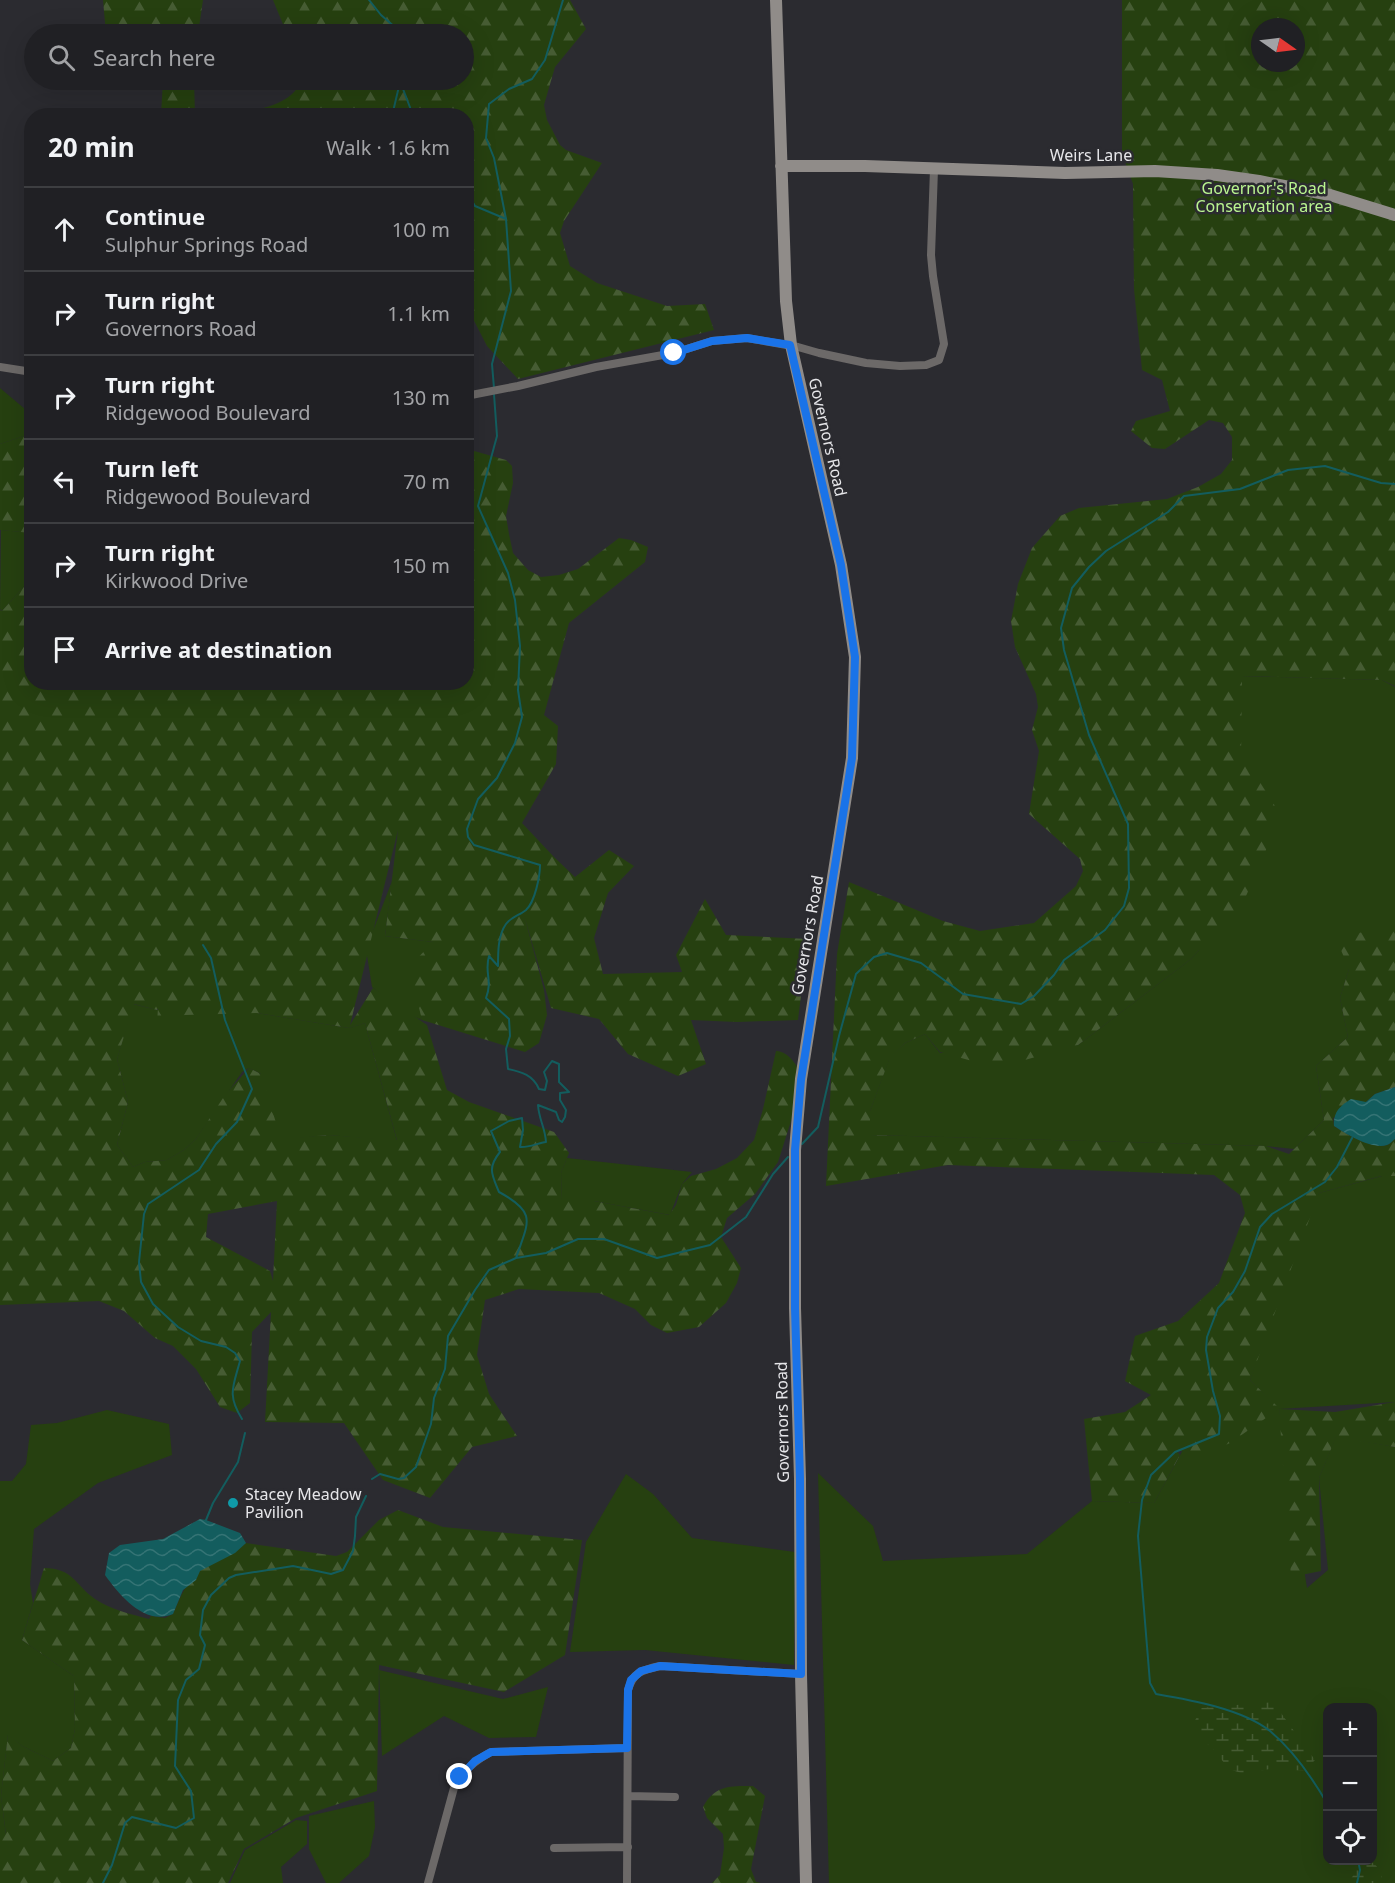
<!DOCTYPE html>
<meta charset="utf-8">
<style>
body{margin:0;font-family:"Noto Sans",sans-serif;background:#28282c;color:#f1f3f6}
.controls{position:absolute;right:18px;bottom:18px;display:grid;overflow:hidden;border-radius:12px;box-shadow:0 6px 24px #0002}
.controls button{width:54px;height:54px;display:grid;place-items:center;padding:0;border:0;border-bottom:2px solid #3d3e41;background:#202024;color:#f1f3f6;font:30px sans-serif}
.compass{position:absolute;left:1251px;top:18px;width:54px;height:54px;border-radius:50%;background:#202024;box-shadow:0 6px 24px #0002;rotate:104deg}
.stop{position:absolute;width:18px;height:18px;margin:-14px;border:4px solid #1a73e8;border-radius:50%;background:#fff}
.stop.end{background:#1a73e8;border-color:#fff;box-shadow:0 2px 6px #0008}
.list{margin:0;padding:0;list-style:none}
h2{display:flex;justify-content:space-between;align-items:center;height:78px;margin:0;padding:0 24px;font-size:26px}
h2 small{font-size:20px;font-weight:400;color:#a2a3a6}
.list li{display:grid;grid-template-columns:39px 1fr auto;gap:18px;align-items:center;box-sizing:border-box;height:84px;padding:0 24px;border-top:2px solid #3d3e41}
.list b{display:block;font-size:22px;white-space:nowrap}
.list p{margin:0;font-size:20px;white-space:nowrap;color:#a2a3a6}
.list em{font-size:20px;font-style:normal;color:#a2a3a6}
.icon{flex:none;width:33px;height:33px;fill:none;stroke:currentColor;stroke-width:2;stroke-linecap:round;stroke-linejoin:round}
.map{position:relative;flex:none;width:1395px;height:1883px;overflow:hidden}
.search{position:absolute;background:#202024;box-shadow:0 6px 24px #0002;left:24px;top:24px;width:450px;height:66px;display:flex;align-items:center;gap:15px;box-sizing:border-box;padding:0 21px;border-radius:33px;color:#a2a3a6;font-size:22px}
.panel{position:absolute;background:#202024;box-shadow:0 6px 24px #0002;left:24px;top:108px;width:450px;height:582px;border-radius:24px}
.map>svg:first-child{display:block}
.green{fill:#264010;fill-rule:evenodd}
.forest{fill:url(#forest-firs);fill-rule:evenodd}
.wetland{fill:url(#wetland-marsh)}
.water{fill:url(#water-waves)}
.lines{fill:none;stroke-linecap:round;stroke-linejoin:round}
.stream{stroke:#135d5e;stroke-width:2}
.street{stroke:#6c6968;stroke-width:8}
.secondary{stroke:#908c89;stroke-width:12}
.route{stroke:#1a73e8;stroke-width:8}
.culture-dot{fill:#0f9aa8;stroke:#2b2b30;stroke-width:2}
.labels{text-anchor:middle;stroke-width:5;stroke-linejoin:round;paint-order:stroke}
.street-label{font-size:16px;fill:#e6e6e9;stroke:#2b2b30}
.park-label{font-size:16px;fill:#baf590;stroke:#2b2b30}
.poi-label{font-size:16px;fill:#e6e6e9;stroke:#2b2b30;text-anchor:start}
</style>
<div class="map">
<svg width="1395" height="1883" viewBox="0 0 1395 1883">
<defs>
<pattern id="forest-firs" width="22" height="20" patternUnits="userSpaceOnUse" patternTransform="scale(1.5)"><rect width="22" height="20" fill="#264010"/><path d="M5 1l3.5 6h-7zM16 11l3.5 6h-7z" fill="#465c33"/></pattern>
<pattern id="wetland-marsh" width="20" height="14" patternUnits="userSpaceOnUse" patternTransform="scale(1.5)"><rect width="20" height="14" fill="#264010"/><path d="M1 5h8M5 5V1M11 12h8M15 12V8" fill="none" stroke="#465c33"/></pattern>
<pattern id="water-waves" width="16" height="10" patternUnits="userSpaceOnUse" patternTransform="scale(1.5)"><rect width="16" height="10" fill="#135d5e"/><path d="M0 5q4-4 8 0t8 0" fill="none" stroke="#357475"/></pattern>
</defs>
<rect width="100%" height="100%" fill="#2b2b30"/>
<!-- green -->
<path class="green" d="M0 388 32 415 27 435 0 444Z
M1 530 32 533 31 579 2 611 0 609Z
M1241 676 1382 680 1395 687V931L1349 969 1340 998 1348 1037 1316 1066 1324 1120 1294 1149 1266 1146 870 1135V1111L889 1059 905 1043 925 1034 940 1053 1078 1045 1191 959 1199 950 1241 759Z
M392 881 385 936 433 942 417 988 422 1020 403 1012 372 987 366 949Z
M133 1004 157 1010 257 1013 349 1028 365 1023 397 1141 328 1135 281 1140 260 1121 261 1074 249 1068 242 1072 196 1139 184 1150 167 1160 145 1162 133 1167 117 1145 128 1102 117 1059Z
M567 1158 692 1172 682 1184 670 1215 594 1201H562L561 1173Z
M1382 1176H1395V1402L1279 1409 1307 1588 1328 1570 1319 1478 1336 1436 1395 1447V1883H829L818 1473 873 1526 883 1561 1027 1554 1092 1501 1154 1503 1184 1448 1279 1409 1250 1380 1301 1222 1319 1193ZM1328 1708H1372V1860H1328Z
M107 1410 169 1424 172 1455 98 1483 34 1529 30 1584 33 1603 22 1640 74 1676 75 1729 71 1748 53 1761 22 1746 8 1735 1 1796 6 1835 0 1834V1481H12L26 1464 31 1425 57 1423Z
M626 1474 653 1494 692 1538 795 1552 794 1665 645 1650 570 1652 586 1542Z
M379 1670 503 1699 548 1687 536 1737 489 1738 444 1716 382 1756Z
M374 1801 375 1827 369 1856 339 1883H326L309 1849V1816Z
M296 1820 307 1821V1844L281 1867 283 1883H230L245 1850Z"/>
<!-- forest -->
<path class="forest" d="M103 0H203L198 34H106Z
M273 0H570L586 29 555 67 544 105 547 120 560 145 566 150 602 163 564 221 560 233 570 266 597 283 667 306 705 304 714 330 518 379 487 346 467 307 466 116 234 115C258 109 291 106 302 80H464V34H287Z
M1122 0H1395V686L1382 680 1242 676 1241 759 1247 762 1275 806 1266 850 1236 919 1199 950 1191 959 1078 1045 997 1068 940 1052 925 1034 905 1043 889 1060 870 1111V1135L1266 1146 1289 1154 1324 1120 1316 1066 1348 1037 1340 998 1349 969 1335 936 1372 931H1395V1087L1375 1094 1366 1102 1333 1118 1334 1126C1346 1134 1371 1149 1387 1145 1390 1144 1392 1141 1395 1139V1176H1381L1319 1193 1250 1380 1280 1409 1335 1412 1395 1402V1447L1336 1437 1319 1478 1321 1571 1291 1577 1279 1409 1230 1443 1211 1452 1177 1451 1180 1455 1154 1503 1092 1501 1084 1419 1125 1412 1151 1395 1125 1381 1135 1336 1178 1321 1219 1283 1245 1213 1240 1195 1214 1175 948 1165 826 1186 837 954 849 882 943 921 980 931 1034 923 1076 886 1083 871 1080 859 1029 814 1039 751 1032 730 1038 707 1036 694 1015 647 1011 621 1018 584 1032 548 1060 516 1079 508 1167 499 1198 487 1221 474 1232 460V437L1223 423 1209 420 1165 449 1152 448 1131 431 1136 421 1170 411 1162 380 1142 370 1134 289 1133 184 1122 153ZM1260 27H1296V63H1260Z
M163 80H194L195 115H161Z
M31 419V533L0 530V444L27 435Z
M467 449 506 460 512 466 513 483 506 516 509 534 513 553 528 570 541 577 559 575 578 569 619 538 631 540 648 547 645 562 569 623 544 715 558 726 556 764 522 823 554 857 575 877 609 850 634 866 608 893 594 938 603 974 682 972 676 955 705 899 726 935 808 939 798 1020 737 1022 691 1020 706 1064 678 1076 628 1054 599 1019 551 1008 524 915 544 990 547 1015 539 1043 525 1052 422 1020 409 967 433 942 385 936 398 830 350 1025 373 988 427 1025 447 1090 469 1102 554 1132 569 1153 561 1173 562 1201H594L669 1215 676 1205 682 1184 691 1176 716 1169 737 1158 754 1140 763 1109 776 1051C791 1052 798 1068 804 1080L778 1162 755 1194 727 1218 721 1237 741 1268 737 1283 726 1303 699 1327 667 1333 651 1325 635 1309 599 1293 519 1289 485 1300 477 1355 489 1394 517 1436 472 1447 430 1498 383 1480 344 1423 265 1422 271 1312 252 1332 250 1403 237 1413 220 1407 196 1369 173 1346 155 1338 124 1311 99 1301 0 1305V610L2 611 31 579 32 682H466ZM134 1004 157 1010 158 1008 157 1023 185 1015 257 1013 349 1028 365 1023 397 1140 328 1135 281 1139 261 1074 249 1068 225 1095 196 1139 184 1150 167 1160 145 1162 133 1167 117 1145 128 1102 117 1059ZM277 1201 273 1281 270 1271 206 1237 208 1214Z
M398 1510 443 1527 582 1540 565 1655 504 1692 379 1665 377 1791 296 1818 244 1849 228 1883H0V1834H6L1 1796 8 1734 22 1746 53 1761 71 1748 75 1729 74 1676 22 1640 44 1568C73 1568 75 1585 95 1599 111 1610 131 1614 149 1619L151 1616 165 1618 173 1614C180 1598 186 1581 201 1570 216 1560 232 1555 246 1543L336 1556 347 1552 379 1520Z
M753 1786 765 1796 751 1869 756 1882 761 1883H712L720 1875 724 1848 723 1834 707 1818 703 1807C715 1785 730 1786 753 1786Z"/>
<!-- wetland -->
<path class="wetland" d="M1273 1702 1315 1760 1305 1771 1274 1768 1244 1774 1229 1769 1213 1749 1191 1729 1201 1708Z
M1353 1861C1376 1860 1377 1863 1384 1883H1346L1353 1876Z"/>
<!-- water -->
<path class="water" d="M1395 1087V1139C1392 1141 1390 1144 1387 1145 1372 1150 1346 1134 1334 1126 1333 1112 1340 1106 1351 1099L1366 1102 1375 1094Z
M200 1519 206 1520 240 1533 246 1543 235 1553 200 1571 196 1580 183 1590 173 1614C145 1626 120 1596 105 1575L109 1553 120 1545 163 1539Z"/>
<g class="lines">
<!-- stream -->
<path class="stream" d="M369 0 381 15 396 28 400 34
M400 81 411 110 416 116
M392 116 400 82
M466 191 475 206 506 219
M494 388 492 364 511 291 506 219 494 158 486 138 489 104 509 89 532 79 545 60 563 0
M494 394 497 436 478 506 508 573 515 600 520 646 518 690 522 717 515 743 497 778 478 799 467 829 468 837 474 845 540 865C540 876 535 902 526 910 520 915 511 917 506 924 498 935 498 952 498 966L489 956C484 973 493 980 486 998L509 1019 510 1036 506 1049 508 1069C522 1072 533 1075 539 1089L545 1090 547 1081 544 1072 552 1061 559 1064V1082L569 1092 560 1093V1100L566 1110 565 1117 562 1122 559 1120 556 1112 538 1105C539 1120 545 1127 546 1142 538 1143 528 1148 520 1147L523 1130 522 1118 509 1121 491 1131 500 1152C487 1168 492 1175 499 1192 538 1213 528 1222 516 1258
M203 945 211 958 225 1020 252 1089 237 1122 216 1144 199 1170 148 1204 144 1214 139 1262 141 1282 153 1304 178 1327 201 1341 226 1347 235 1353 240 1361C233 1387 227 1395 242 1419
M802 1144 818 1127 839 1036 856 974 874 957 887 953 921 963 963 994 1021 1004 1034 996 1054 975 1064 960 1105 930 1124 906 1129 888 1128 824 1089 735 1064 650 1061 628 1072 588 1089 567 1106 551 1168 512 1184 496 1240 489 1288 470 1325 466 1381 483 1395 484
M372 1479 380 1474 398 1479 404 1478 416 1467 431 1424 434 1398 445 1369 448 1336 475 1290 489 1270 516 1258 546 1253 578 1239H604L657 1258 710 1245 746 1217 773 1174 788 1157
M206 1520 213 1503 238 1462 245 1433
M1328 1805C1313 1779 1294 1751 1270 1731 1242 1709 1191 1700 1156 1694L1150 1683 1138 1536 1142 1500 1151 1475 1175 1452 1219 1434 1220 1416 1213 1391 1206 1350 1207 1337 1218 1308 1233 1292 1245 1271 1260 1227 1272 1214 1325 1182 1337 1167 1352 1138
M103 1883 112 1865 125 1823 132 1817 176 1828 194 1818 191 1791 175 1766 178 1700 186 1680 199 1669 205 1645 200 1635 203 1610 211 1595 229 1578 236 1575 293 1566 331 1574 343 1570 353 1551 355 1536 356 1517 366 1496
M1357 1883 1360 1870 1358 1860"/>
<!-- street -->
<path class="street" d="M0 367 32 372
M466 396 518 386 596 367 674 353 712 341 747 338 798 347 819 353 866 363 900 366 926 365 939 360 944 344 933 276 931 255 934 169
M628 1796 675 1797
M554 1848 628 1847
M428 1883 454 1788C463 1771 474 1761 491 1752L627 1748
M627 1883 628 1690C633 1672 642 1670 660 1666L801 1674"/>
<!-- secondary -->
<path class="secondary" d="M776 0 786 301 791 345 841 565 855 657 852 758 801 1079 795 1150V1308L800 1479 801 1674 806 1883
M781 166H865L1065 173 1155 171 1217 175 1259 181 1330 195 1395 215"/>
</g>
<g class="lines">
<!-- route -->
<path class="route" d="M460 1777 475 1761 491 1752 627 1748 628 1690 631 1680 641 1671 660 1666 801 1674 800 1479 795 1308V1150L801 1080 852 758 855 657 841 565 790 345 747 338 712 341 674 353"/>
</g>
<!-- markers -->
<circle class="culture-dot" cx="233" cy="1503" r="6"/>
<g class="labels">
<!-- street labels -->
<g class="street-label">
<text x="1091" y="161">Weirs Lane</text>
<text transform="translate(828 437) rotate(77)" y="6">Governors Road</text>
<text transform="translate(807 935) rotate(-80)" y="6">Governors Road</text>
<text transform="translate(782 1422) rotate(-91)" y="6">Governors Road</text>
</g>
<!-- park labels -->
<g class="park-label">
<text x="1264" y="194">Governor's Road<tspan x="1264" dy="18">Conservation area</tspan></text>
</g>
<!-- poi labels -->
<g class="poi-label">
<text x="245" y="1500">Stacey Meadow<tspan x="245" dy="18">Pavilion</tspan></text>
</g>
</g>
</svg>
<div class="controls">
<button>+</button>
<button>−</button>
<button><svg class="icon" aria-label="locate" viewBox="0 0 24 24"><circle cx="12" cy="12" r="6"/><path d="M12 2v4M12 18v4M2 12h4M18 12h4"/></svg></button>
</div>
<svg class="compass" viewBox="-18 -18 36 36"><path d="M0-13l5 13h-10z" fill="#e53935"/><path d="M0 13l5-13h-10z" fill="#a2a3a6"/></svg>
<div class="stop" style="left:674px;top:353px"></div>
<div class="stop end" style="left:460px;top:1777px"></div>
<div class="search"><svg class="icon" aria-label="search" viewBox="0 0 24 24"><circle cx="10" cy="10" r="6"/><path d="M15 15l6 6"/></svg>Search here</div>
<section class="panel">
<h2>20 min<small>Walk · 1.6 km</small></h2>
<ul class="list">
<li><svg class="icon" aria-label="ahead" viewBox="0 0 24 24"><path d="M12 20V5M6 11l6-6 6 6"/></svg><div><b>Continue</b><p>Sulphur Springs Road</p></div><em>100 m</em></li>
<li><svg class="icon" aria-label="right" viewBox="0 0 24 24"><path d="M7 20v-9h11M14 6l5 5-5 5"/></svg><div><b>Turn right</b><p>Governors Road</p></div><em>1.1 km</em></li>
<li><svg class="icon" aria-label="right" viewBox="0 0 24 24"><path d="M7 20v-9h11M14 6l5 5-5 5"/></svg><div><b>Turn right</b><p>Ridgewood Boulevard</p></div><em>130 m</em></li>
<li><svg class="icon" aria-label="left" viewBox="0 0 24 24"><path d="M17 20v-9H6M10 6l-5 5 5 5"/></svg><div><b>Turn left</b><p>Ridgewood Boulevard</p></div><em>70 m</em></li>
<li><svg class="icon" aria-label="right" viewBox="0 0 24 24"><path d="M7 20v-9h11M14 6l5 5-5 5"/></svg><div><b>Turn right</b><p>Kirkwood Drive</p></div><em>150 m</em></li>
<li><svg class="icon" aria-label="arrive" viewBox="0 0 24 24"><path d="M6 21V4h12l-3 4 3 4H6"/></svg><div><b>Arrive at destination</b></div></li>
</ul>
</section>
</div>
